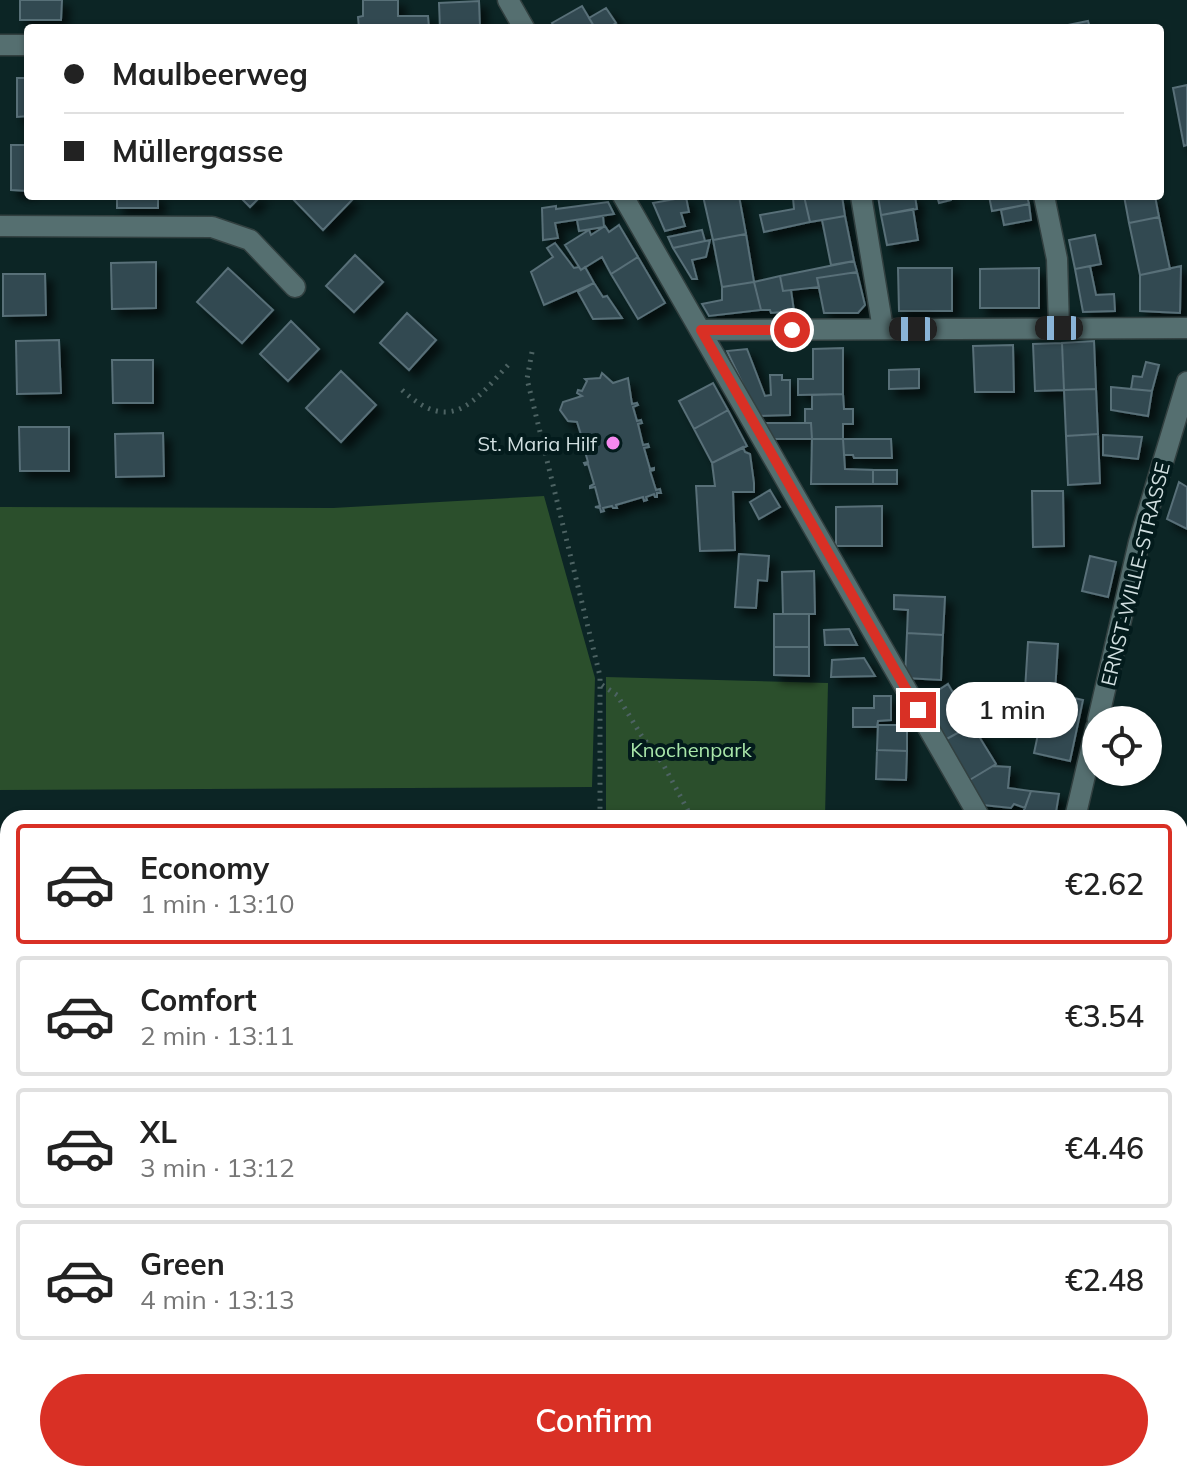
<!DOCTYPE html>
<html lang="en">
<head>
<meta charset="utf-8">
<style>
	:root { --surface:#fff; --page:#f6f6f6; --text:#222; --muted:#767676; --line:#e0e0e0; --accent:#d93025 }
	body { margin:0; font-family:Mulish,sans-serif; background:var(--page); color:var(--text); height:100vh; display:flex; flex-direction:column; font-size:30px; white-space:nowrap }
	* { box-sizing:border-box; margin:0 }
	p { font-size:26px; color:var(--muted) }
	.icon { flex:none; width:44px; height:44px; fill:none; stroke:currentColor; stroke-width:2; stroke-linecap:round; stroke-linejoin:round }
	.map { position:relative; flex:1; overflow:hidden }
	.sheet { position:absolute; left:0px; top:810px; width:1188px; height:672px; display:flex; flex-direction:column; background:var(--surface); border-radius:24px 24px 0 0; box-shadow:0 2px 6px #0004 }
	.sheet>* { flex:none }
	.top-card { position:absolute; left:24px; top:24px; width:1140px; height:176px; border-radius:8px; box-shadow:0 2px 6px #0004; display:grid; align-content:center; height:176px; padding:0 40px; background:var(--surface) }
	.buttons { position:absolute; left:1082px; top:706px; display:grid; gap:16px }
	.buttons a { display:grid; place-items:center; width:80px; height:80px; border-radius:50%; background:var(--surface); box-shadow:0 2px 6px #0004; font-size:40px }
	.end { position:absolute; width:36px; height:36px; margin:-18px; border:10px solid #d93025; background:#fff; box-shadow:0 0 0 4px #fff }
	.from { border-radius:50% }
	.bubble { position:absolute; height:56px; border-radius:28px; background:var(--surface); box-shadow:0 2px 6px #0004; font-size:26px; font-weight:600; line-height:56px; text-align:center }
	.car { position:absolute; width:24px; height:48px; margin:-24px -12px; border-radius:10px; box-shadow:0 0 6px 2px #0007; background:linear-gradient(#222 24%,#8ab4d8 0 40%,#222 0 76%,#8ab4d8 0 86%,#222 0) }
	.top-card b { display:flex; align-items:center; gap:28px; height:76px; font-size:30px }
	.top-card b+b { border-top:2px solid var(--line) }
	.top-card i { width:20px; height:20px; background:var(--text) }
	ul { padding:14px 0 0; list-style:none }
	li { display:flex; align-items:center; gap:24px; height:120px; margin:0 16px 12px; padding:0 24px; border:4px solid var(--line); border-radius:8px }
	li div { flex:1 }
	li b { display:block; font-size:30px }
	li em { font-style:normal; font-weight:600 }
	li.selected { border-color:var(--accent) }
	li>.icon { width:72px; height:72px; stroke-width:1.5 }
	.action { display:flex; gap:16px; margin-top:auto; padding:16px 40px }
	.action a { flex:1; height:92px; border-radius:48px; background:var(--accent); color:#fff; font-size:32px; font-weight:600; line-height:92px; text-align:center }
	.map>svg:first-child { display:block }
	.built { fill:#0b3031 }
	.green { fill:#2b4f2c }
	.building { fill:#334851; stroke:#586f78; stroke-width:2; filter:url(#shadow) }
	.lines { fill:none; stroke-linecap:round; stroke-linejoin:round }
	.minor-casing { stroke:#324040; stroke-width:23 }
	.path { stroke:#4d6363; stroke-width:5; stroke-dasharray:2 6; stroke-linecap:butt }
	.minor { stroke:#556f70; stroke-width:20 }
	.route { stroke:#d93025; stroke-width:10 }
	.poi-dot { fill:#f589ef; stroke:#031b1c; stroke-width:3 }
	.labels { text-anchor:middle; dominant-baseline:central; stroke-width:8; stroke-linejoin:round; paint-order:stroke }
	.poi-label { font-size:20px; fill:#d1dfe0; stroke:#031b1c; text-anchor:end }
	.street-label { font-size:20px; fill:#d1dfe0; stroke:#031b1c }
	.park-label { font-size:20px; fill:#a9e7aa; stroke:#031b1c }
</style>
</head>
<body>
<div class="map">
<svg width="1187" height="1482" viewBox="0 0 1187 1482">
	<defs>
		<filter id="shadow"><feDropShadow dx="7" dy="7" stdDeviation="4" flood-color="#0009"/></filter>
	</defs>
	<rect width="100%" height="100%" fill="#0c2525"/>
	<path class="built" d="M0,1182L8,1190V1289H0Z"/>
	<path class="green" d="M544,496L595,678L592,787L0,790V507L333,508Z
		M606,677L828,683L825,818H606Z
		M0,1288H8V1474H286L294,1482H0Z
		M609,1474H812V1482H609Z"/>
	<path class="building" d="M20,0H62L61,20H20Z
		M363,0H398V16H428L429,28H359L358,17L363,16Z
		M479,1L480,28H440L439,3Z
		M582,6L595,28H555L552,23Z
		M606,8L616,23L608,28H595L589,18Z
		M1088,21L1090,28H1069L1068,25Z
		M17,78H28V116L17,117Z
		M1187,85V145L1184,146L1173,88Z
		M11,145H28V191L11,190Z
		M117,196H158V208H117Z
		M239,196H261L250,207Z
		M290,196H348L352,200L323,230Z
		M703,196H739L746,234L713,240Z
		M804,196H842L845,216L810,222Z
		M804,196L810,222L764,232L760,215L794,209L793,198Z
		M878,196H915L917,209L881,215Z
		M937,196H951V200L939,203Z
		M989,196H1027L1029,204L992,211Z
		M1124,196H1155L1159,217L1129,223Z
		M686,197L689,212L681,213L685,226L665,231L653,203Z
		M608,202L614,214L555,223L558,238L543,240L542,208L556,206V209Z
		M1029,204L1031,220L1004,225L1001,210Z
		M913,209L918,240L887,245L881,215Z
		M603,216L604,227L579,231L577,220Z
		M845,216L854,261L831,265L822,220Z
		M1159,217L1170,269L1140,275L1129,223Z
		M619,225L638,257L611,274L602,257L581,270L565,245L589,230L591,235L605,226L609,232Z
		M702,230L705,241L673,248L668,237Z
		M746,234L754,282L722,287L713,240Z
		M1095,235L1101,264L1075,269L1069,240Z
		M710,240L706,257L692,260L697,279H692L673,248Z
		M555,243L574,268L579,267L581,270L585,267L594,283L544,305L531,272L553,257L547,248Z
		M355,255L383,282L354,312L326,286Z
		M638,257L665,303L638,319L611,274Z
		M854,261L857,272L817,278L819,287L783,291L780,276Z
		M156,262V308L112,309L111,263Z
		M1090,266L1096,295L1114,294L1115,311L1083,312L1075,269Z
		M1181,266L1180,313L1140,311V275Z
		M228,268L273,310L242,343L197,302Z
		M898,268H952V311H899Z
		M1039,268V308H980V269Z
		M857,272L865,305L858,313H824L817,278Z
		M3,274H45L46,315L3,316Z
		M780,276L783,291L791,290L794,311L771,313L770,310H761L754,282Z
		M754,282L761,310L709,316L702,304L722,300V287Z
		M594,283L603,297L607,296L622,318L593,319L578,292Z
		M407,313L436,340L409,370L380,343Z
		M291,321L319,349L288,381L260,354Z
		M59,340L61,393L17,394L16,341Z
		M1094,341L1096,389L1064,390L1062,343Z
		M1062,343L1064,390L1035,391L1033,344Z
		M1013,345L1014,392H975L973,346Z
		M843,348V394L798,395V379H813V349Z
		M747,349L765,396L771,395L770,375H782V380H790V415L758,416L727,351Z
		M112,360H153V403H113Z
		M1146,362L1159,365L1152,391L1131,389L1133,376L1142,377Z
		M919,369V388L889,389V370Z
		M341,371L376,405L341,442L306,408Z
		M602,373L613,383L628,378L632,404L637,403L638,405L633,407L637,421L641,420L642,423L638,424L643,445L648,444L649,447L644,448L650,469L654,468V470L650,471L656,490L660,489L661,493H657V497H655L654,494L646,497L647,500L644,501L643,497L616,505L617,508H613L612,506L603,508L604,511L601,512L600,508L595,507L600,506L595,487L590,488V486L594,484L588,464L585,465L584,463L588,462L582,441L578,442V439L582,438L577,422L568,421L560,410L563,402L582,396L577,393L578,390L582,391L587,381L585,379L600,378Z
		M713,383L728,410L694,429L679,401Z
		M1111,387L1152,391L1148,416L1111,410Z
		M1096,389L1098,434L1066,436L1064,390Z
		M843,394L844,409H853V424H843V439H812L811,423H805V409H812V395Z
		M728,410L747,446L712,463L694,429Z
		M761,423H811L812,439H769Z
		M19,427H69V471H20Z
		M163,433L164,476L116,477L115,434Z
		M1098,434L1100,483L1068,485L1066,436Z
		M1103,435L1142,437L1138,459L1103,455Z
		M812,439H843L845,469L873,470V484H811Z
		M843,439H891L892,458H854L853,455H844Z
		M743,447L745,452L750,454L754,483V492H733L735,550L700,551L696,486H715L712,463Z
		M873,470H897V484H873Z
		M1179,482L1187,487V529L1167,519Z
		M770,490L780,507L759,519L750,502Z
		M1032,491H1063L1064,546L1033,547Z
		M882,506V546H836V507Z
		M739,554L769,556L767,581L758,580L756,608L735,607Z
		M1090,556L1116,562L1108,597L1082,591Z
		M814,571L815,614H783L782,572Z
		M894,595L945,597L943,635L907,633L908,610L894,609Z
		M774,614H809V647H774Z
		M849,629L857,645H825L824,630Z
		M907,633L943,635L941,680L905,678Z
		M1028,642L1058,644L1055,692L1025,690Z
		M774,647H809V676L774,675Z
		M864,658L875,676L831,677L832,660Z
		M948,684L972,725L943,741L920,702Z
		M980,685L999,686L1004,714L972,725L964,711L984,704Z
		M999,686L1025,690L1024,726L1005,729Z
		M1047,692L1083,700L1070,761L1034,753Z
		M874,696H891V720L878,721L877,727H853V708H874Z
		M878,725H907V751L877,750Z
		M972,725L996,764L968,781L943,741Z
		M877,750L907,751L906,780L876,779Z
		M993,766L1010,767L1008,788L1031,791L1025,808L1014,804L1011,808L983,805L968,781Z
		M1031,791L1059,794L1055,818H1021Z
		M0,1201L8,1208V1258L0,1267Z
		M0,1302H8V1406H0Z
		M1187,1312V1374L1180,1371V1326Z
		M1180,1371L1187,1374V1393L1180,1406Z
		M444,1474H542L550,1482H451Z"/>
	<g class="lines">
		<g class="minor-casing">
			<path id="minor" d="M508,0L524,28
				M0,45H28
				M623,196L980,818
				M861,196L883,329
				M1044,196L1057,259L1059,328
				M0,226L212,227L250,240L295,287
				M701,330L1187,328
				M1098,720L1139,542L1187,382
				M1075,818L1096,728
				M0,1156L8,1164
				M1180,1446L1187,1450
				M321,1474L329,1482
				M1081,1474L1085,1482"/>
		</g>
		<path class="path" d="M532,352L527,379L600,676V818
			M402,390C451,435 473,403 509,364
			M602,685L617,695L641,735L663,764L692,818
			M0,1431H8
			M671,1474L672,1482
			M744,1474V1482
			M1051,1474L1054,1482
			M1125,1474L1123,1477L1127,1482
			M1133,1474L1146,1481
			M602,1475L625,1474"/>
		<use href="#minor" class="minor"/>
	</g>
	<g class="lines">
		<path class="route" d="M792,330H701L918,710"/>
	</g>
	<circle class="poi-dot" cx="613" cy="443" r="8"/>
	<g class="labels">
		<g class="poi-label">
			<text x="597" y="443">St. Maria Hilf</text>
		</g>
		<g class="street-label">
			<text transform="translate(1135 574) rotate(-76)">ERNST-WILLE-STRASSE</text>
		</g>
		<g class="park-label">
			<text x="691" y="749">Knochenpark</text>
		</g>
	</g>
</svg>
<div class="buttons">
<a><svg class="icon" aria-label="locate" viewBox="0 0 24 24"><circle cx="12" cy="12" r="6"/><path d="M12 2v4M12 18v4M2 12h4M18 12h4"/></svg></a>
</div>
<i class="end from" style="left:792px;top:330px"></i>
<i class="end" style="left:918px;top:710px"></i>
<div class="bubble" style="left:946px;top:682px;width:132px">1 min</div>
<i class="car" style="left:1059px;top:328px;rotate:270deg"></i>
<i class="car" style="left:913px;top:329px;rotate:270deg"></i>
<div class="top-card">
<b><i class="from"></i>Maulbeerweg</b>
<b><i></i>Müllergasse</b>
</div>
<section class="sheet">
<ul>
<li class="selected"><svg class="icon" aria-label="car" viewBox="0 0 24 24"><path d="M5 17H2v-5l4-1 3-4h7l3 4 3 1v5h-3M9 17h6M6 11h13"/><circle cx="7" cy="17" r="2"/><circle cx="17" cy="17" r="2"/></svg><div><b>Economy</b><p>1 min · 13:10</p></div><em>€2.62</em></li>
<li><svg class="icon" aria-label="car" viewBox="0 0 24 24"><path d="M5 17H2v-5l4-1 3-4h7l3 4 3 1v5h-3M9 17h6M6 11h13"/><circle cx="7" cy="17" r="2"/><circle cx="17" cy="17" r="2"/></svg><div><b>Comfort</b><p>2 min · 13:11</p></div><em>€3.54</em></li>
<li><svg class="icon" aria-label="car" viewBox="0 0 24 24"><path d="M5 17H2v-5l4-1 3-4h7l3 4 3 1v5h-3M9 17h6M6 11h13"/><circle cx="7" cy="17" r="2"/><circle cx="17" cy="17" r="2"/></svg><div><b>XL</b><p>3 min · 13:12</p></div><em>€4.46</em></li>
<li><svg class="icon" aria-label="car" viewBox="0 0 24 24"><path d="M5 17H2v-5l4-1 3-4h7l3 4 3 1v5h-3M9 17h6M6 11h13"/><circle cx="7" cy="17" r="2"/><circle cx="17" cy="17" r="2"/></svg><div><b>Green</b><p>4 min · 13:13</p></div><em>€2.48</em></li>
</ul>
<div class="action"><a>Confirm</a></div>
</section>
</div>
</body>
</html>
